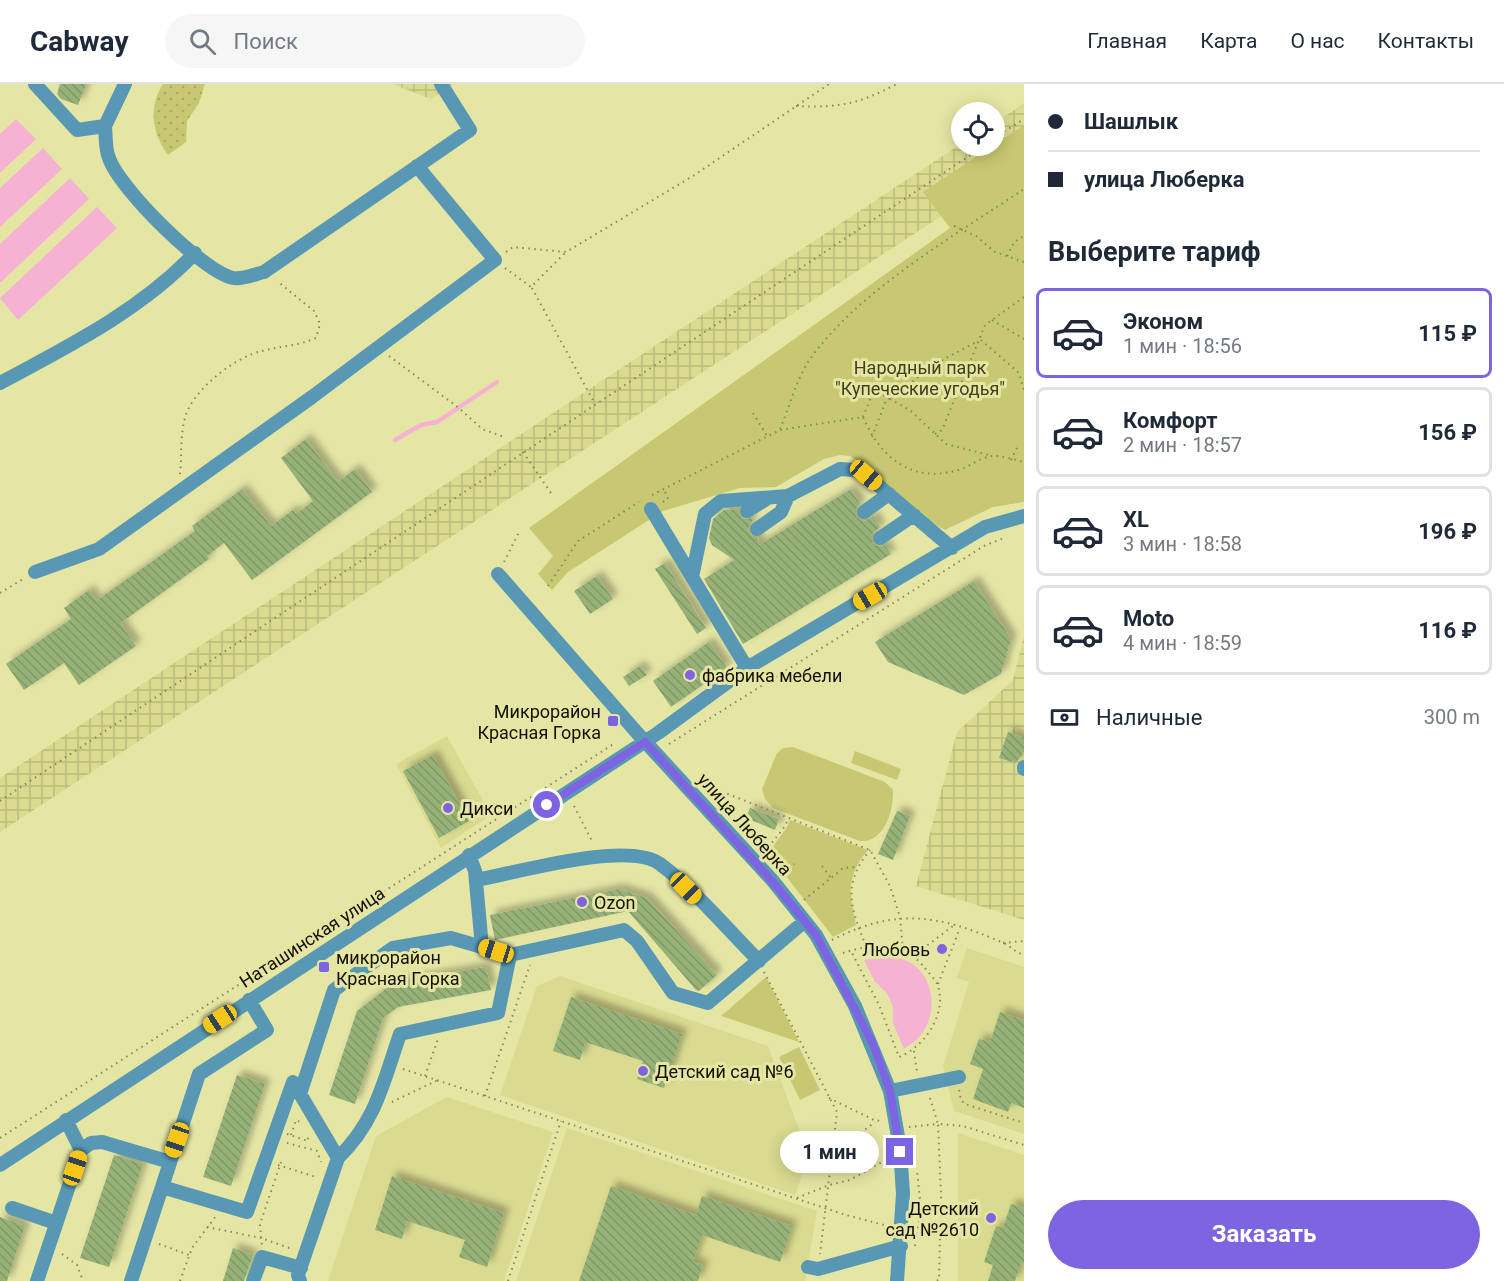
<!DOCTYPE html>
<html lang="ru">
<head>
<meta charset="utf-8">
<style>
	:root { --surface:#fff; --page:#f6f6f7; --text:#1f2937; --muted:#747a83; --line:#e0e1e3; --accent:#7d64e0 }
	body { margin:0; font-family:Roboto,sans-serif; background:var(--page); color:var(--text); height:100vh; display:flex; flex-direction:column; font-size:22px; white-space:nowrap }
	* { box-sizing:border-box; margin:0 }
	p { font-size:20px; color:var(--muted) }
	.icon { flex:none; width:33px; height:33px; fill:none; stroke:currentColor; stroke-width:2; stroke-linecap:round; stroke-linejoin:round }
	.map { position:relative; flex:1; overflow:hidden }
	.details { display:flex; flex-direction:column; background:var(--surface); width:480px }
	.details>* { flex:none }
	.hud { display:grid; align-content:center; height:132px; padding:0 24px; background:var(--surface) }
	.controls { position:absolute; left:951px; top:18px; display:grid; gap:12px }
	.controls a { display:grid; place-items:center; width:54px; height:54px; border-radius:50%; background:var(--surface); box-shadow:0 3px 15px #0003; font-size:30px }
	.end { position:absolute; width:27px; height:27px; margin:-14px; border:8px solid #7d64e0; background:#fff; box-shadow:0 0 0 3px #fff }
	.from { border-radius:50% }
	.bubble { position:absolute; height:42px; border-radius:21px; background:var(--surface); box-shadow:0 3px 15px #0003; font-size:20px; font-weight:700; line-height:42px; text-align:center }
	.car { position:absolute; width:18px; height:36px; margin:-18px -9px; border-radius:8px; box-shadow:0 0 4px 2px #0007; background:linear-gradient(#f5c518 24%,#345 0 40%,#f5c518 0 76%,#345 0 86%,#f5c518 0) }
	.hud b { display:flex; align-items:center; gap:21px; height:57px; font-size:22px }
	.hud b+b { border-top:2px solid var(--line) }
	.hud i { width:15px; height:15px; background:var(--text) }
	ul { padding:0; list-style:none }
	li { display:flex; align-items:center; gap:18px; height:90px; margin:0 12px 9px; padding:0 12px; border:3px solid var(--line); border-radius:9px }
	li div { flex:1 }
	li b { display:block; font-size:22px }
	li em { font-style:normal; font-weight:700 }
	li.on { border-color:var(--accent) }
	li>.icon { width:54px; height:54px; stroke-width:1.5 }
	h2 { padding:0 24px; font-size:27px; line-height:72px }
	.pay { display:flex; align-items:center; gap:15px; height:66px; padding:0 24px; font-size:22px }
	.pay p { margin-inline-start:auto }
	.cta { display:flex; gap:12px; margin-top:auto; padding:12px 24px }
	.cta a { flex:1; height:69px; border-radius:36px; background:var(--accent); color:#fff; font-size:24px; font-weight:700; line-height:69px; text-align:center }
	header { display:flex; align-items:center; gap:36px; box-sizing:border-box; height:84px; padding:0 30px; background:var(--surface); border-bottom:2px solid var(--line) }
	header strong { font-size:28px }
	nav { display:flex; gap:33px; margin-inline-start:auto; font-size:21px }
	.search { width:420px; height:54px; background:var(--page); display:flex; align-items:center; gap:15px; box-sizing:border-box; padding:0 21px; border-radius:33px; color:var(--muted); font-size:22px }
	main { display:flex; flex:1; min-height:0 }
	.map>svg:first-child { display:block }
	.built { fill:#dadb90 }
	.industrial { fill:url(#industrial-grid) }
	.grass { fill:url(#grass-dots) }
	.park { fill:#c8c872 }
	.water { fill:#f6b2d3 }
	.lines { fill:none; stroke-linecap:round; stroke-linejoin:round }
	.stream { stroke:#f6b2d3; stroke-width:4.5 }
	.building { fill:url(#building-back-hatch); filter:url(#shadow) }
	.path { stroke:#87875b; stroke-width:2; stroke-dasharray:1.5 4.5; stroke-linecap:butt }
	.minor { stroke:#5898b4; stroke-width:14 }
	.route { stroke:#7d64e0; stroke-width:8 }
	.poi-dot { fill:#7d64e0; stroke:#e5e6a4; stroke-width:2 }
	.labels { text-anchor:middle; dominant-baseline:central; stroke-width:6; stroke-linejoin:round; paint-order:stroke }
	.park-label { font-size:18px; fill:#40401a; stroke:#e5e6a4 }
	.poi-label { font-size:18px; fill:#121100; stroke:#e5e6a4; text-anchor:start }
	.street-label { font-size:18px; fill:#121100; stroke:#e5e6a4 }
</style>
</head>
<body>
<header>
<strong>Cabway</strong>
<div class="search"><svg class="icon" aria-label="search" viewBox="0 0 24 24"><circle cx="10" cy="10" r="6"/><path d="M15 15l6 6"/></svg>Поиск</div>
<nav><a>Главная</a><a>Карта</a><a>О нас</a><a>Контакты</a></nav>
</header>
<main>
<div class="map">
<svg width="1024" height="1197" viewBox="0 0 1024 1197">
	<defs>
		<pattern id="industrial-grid" width="8" height="8" patternUnits="userSpaceOnUse" patternTransform="scale(1.5)"><rect width="8" height="8" fill="#dadb90"/><path d="M0 4h8M4 0v8" fill="none" stroke="#babb7a"/></pattern>
		<pattern id="grass-dots" width="8" height="8" patternUnits="userSpaceOnUse" patternTransform="scale(1.5)"><rect width="8" height="8" fill="#c8c872"/><path d="M2 2h.1M6 6h.1" fill="none" stroke="#abab61" stroke-width="1.8" stroke-linecap="round"/></pattern>
		<pattern id="building-back-hatch" width="6" height="6" patternUnits="userSpaceOnUse" patternTransform="scale(1.5)"><rect width="6" height="6" fill="#97b278"/><path d="M-1 5l2 2M0 0l6 6M5-1l2 2" fill="none" stroke="#819866"/></pattern>
		<filter id="shadow"><feDropShadow dx="5.5" dy="-5.5" stdDeviation="3" flood-color="#0004"/></filter>
	</defs>
	<rect width="100%" height="100%" fill="#e5e6a4"/>
	<path class="built" d="M447,652L491,731L441,764L396,680Z
		M967,864L1024,883V1050L954,1027L943,982L969,898L957,894Z
		M560,892L768,962L809,1072L795,1111L500,1011L537,902Z
		M447,1013L553,1048L504,1197H328L376,1052Z
		M567,1044L817,1127L805,1197H516Z
		M958,1049L1024,1071V1197H958Z"/>
	<path class="industrial" d="M392,0H454L431,15Z
		M1024,19V78L0,748V694L961,60L994,62L995,39Z
		M1024,551V836L916,802L957,648L1013,596Z"/>
	<path class="grass" d="M163,0H205L199,19L187,37L186,58L168,71C152,49 148,24 163,0Z"/>
	<path class="park" d="M1024,41V418L993,423L945,446L934,440L861,379L850,372L840,371L824,375L776,403L740,404L663,427L568,488L552,506L538,490L553,472L529,444L950,144L923,108Z
		M793,663L885,698L893,706C894,727 884,759 860,757L773,724L765,715L762,705L777,669L783,664Z
		M855,667L901,685L897,696L851,679Z
		M790,736L868,766C846,792 849,809 856,841L833,853L769,770C775,756 785,750 790,736Z
		M766,893L799,958L721,932Z
		M799,963L820,1006L800,1016L779,973Z"/>
	<path class="water" d="M16,35L36,55L0,89V50Z
		M43,64L62,85L0,143V104Z
		M70,94L89,115L0,199V160Z
		M97,123L117,144L18,236L0,214Z
		M882,872C893,873 905,874 914,881C936,897 937,934 919,953C915,958 909,961 904,965L893,939V923L887,909L875,898L864,876Z"/>
	<g class="lines">
		<path class="stream" d="M395,356L421,341L437,338L497,298"/>
	</g>
	<path class="building" d="M60,0H86L78,21L61,15L57,10Z
		M306,355L338,398L355,385L372,408L252,496L224,459L207,472L209,475L122,538L121,540L136,562L79,601L64,579L24,606L6,580L71,535L64,524L89,506L96,517L195,447L192,442L242,405L271,442L293,426L296,430L313,417L281,374Z
		M851,405L860,420L856,425V433L864,437L873,432L880,443L872,450V459L877,462L885,461L891,470L743,560L704,495L734,476L712,461L709,454L713,435L724,426L739,425L742,435L753,434L748,446L753,453L758,454L759,461Z
		M665,479L706,544L697,550L655,485Z
		M597,492L613,515L590,530L574,507Z
		M974,497L1011,555L1001,590L964,611L888,578L875,558Z
		M709,558L727,584L671,623L653,597Z
		M640,582L647,591L629,602L623,593Z
		M1008,648L1024,654V668L1016,679L999,674Z
		M433,671L469,737L439,754L403,687Z
		M750,724L779,735L775,746L746,734Z
		M897,727L910,732L893,776L878,770Z
		M619,805L647,814L717,891L699,907L696,906L628,827L495,856L490,831Z
		M486,883L491,906L398,923L383,934L355,1020L329,1011L357,927L395,898Z
		M571,913L682,950L664,1004L637,995L643,977L585,958L580,976L553,967Z
		M1000,928L1024,936V1024L1011,1019L1008,1028L973,1015L983,985L970,980L979,955L990,958Z
		M237,991L265,1000L231,1102L203,1093Z
		M114,1071L143,1080L109,1183L80,1174Z
		M392,1092L504,1129L487,1183L459,1173L465,1156L407,1137L402,1155L375,1146Z
		M611,1102L696,1131L702,1112L792,1142L780,1178L702,1151L693,1178L703,1181L698,1197H579Z
		M1011,1120L1024,1124V1180L1021,1179L1015,1197H988L993,1181L984,1178L996,1142L1003,1144Z
		M0,1133L25,1142L7,1197H0Z
		M233,1164L253,1171L244,1197H223Z"/>
	<g class="lines">
		<path class="path" d="M796,22C840,24 858,20 897,0
			M994,54L1024,35
			M954,142L976,152L995,168L1024,178
			M506,168L513,163L566,168L693,92L829,0
			M1007,172L1014,158L1024,152
			M505,184L531,203L566,168
			M532,204L595,320
			M992,236L1024,255
			M981,256L1019,289L1024,306
			M389,272L459,324L482,345L504,353
			M890,315L911,327L946,360L992,372
			M753,329L767,352
			M863,333L872,311L879,309L890,315L935,280L978,257
			M780,345C789,324 796,297 808,278C856,208 954,152 1024,105
			M935,350L942,346L985,241L1024,213
			M872,353L887,314
			M523,368L551,409
			M1011,376L1019,360
			M180,390C182,372 180,351 185,334C192,306 235,273 262,267C281,262 298,262 316,254L320,240L314,227L277,197
			M652,411L780,346L863,333C880,373 912,400 958,386C969,383 981,373 992,372C1001,371 1015,376 1024,378
			M663,418L668,415L664,405
			M504,478L519,448
			M548,502L578,457L639,418
			M0,509L23,495
			M669,660L984,462L1006,453
			M705,701L870,766L890,802L900,833L903,866
			M0,717L984,62
			M574,722L593,759
			M766,769C772,755 783,749 788,735
			M822,782L831,794
			M785,789L794,780
			M804,816L843,784L855,783
			M832,856C895,824 937,830 1001,858C1010,861 1014,868 1024,871
			M1003,859L1024,857
			M866,862C850,823 842,800 870,766
			M843,869C861,863 882,859 902,866C910,868 919,877 924,883C928,888 936,896 938,902C947,931 924,963 899,973L879,921L851,867
			M913,872L953,842
			M764,888L837,1028L820,1170
			M938,900L960,844
			M914,967L917,988
			M403,985L846,1131L888,1142
			M425,992L438,955
			M959,1006L961,1016L965,1020L1024,1039
			M485,1012L530,881
			M829,1014L876,1037L881,1036
			M930,1014L938,1040L963,1042L1024,1061
			M392,1018L438,996
			M909,1043L938,1040L941,1110L939,1196L936,1197
			M287,1050L308,1057V1051
			M291,1051L296,1036L300,1038
			M0,1054L615,659
			M287,1059L317,1067L321,1078
			M832,1071L875,1038
			M281,1078L260,1140L261,1154L292,1165
			M278,1081L316,1093
			M797,1114L829,1101L850,1096L887,1075
			M207,1143L261,1154L262,1161
			M159,1160L189,1171
			M915,1162L921,1125L917,1087
			M62,1170L77,1181L83,1197
			M180,1197L192,1164L216,1132
			M508,1197L561,1037"/>
		<path class="minor" d="M35,0L77,46L105,42L125,0
			M105,42C106,52 105,65 109,74C119,104 203,188 233,194C242,196 255,190 264,188L470,46L441,0
			M0,299C69,262 141,226 195,169
			M651,425L692,493
			M747,427L768,414
			M864,428L889,410
			M757,445L781,428L788,412
			M880,454L914,431
			M35,488L99,465L312,313L495,176L417,82
			M498,490L639,651L773,797L816,851L855,922L890,1007L900,1064L903,1110L897,1197
			M747,584L692,493L705,430L721,417L788,412L840,385L854,386L866,391L952,464
			M1024,685V683
			M476,796C517,789 627,756 660,780C694,805 729,847 759,877
			M510,871L624,846L637,857L673,909L708,919L805,837
			M890,1007L959,993
			M300,1010L334,906L393,864L451,854L482,863
			M81,1066L91,1059L102,1058L170,1078
			M0,1081L658,649L747,584L985,443L1024,432
			M162,1103L199,990L267,946L249,916
			M12,1124L56,1139
			M808,1183L818,1185L901,1162
			M37,1197L81,1066L66,1036
			M131,1197L162,1103L247,1128L293,998L338,1074C376,1037 383,999 400,950L498,929L510,871L482,863L475,787L469,771
			M253,1197L262,1173L301,1184
			M300,1197L298,1191L338,1074"/>
	</g>
	<g class="lines">
		<path class="route" d="M547,721L645,658L772,797L816,851L873,960L890,1007L900,1068"/>
	</g>
	<g class="poi-dot">
		<circle cx="690" cy="591" r="6"/>
		<rect x="607" y="631" width="12" height="12" rx="3"/>
		<circle cx="448" cy="724" r="6"/>
		<circle cx="582" cy="818" r="6"/>
		<circle cx="942" cy="865" r="6"/>
		<rect x="318" y="877" width="12" height="12" rx="3"/>
		<circle cx="643" cy="987" r="6"/>
		<circle cx="991" cy="1134" r="6"/>
	</g>
	<g class="labels">
		<g class="park-label">
			<text x="920" y="283">Народный парк<tspan x="920" dy="21">"Купеческие угодья"</tspan></text>
		</g>
		<g class="poi-label">
			<text x="702" y="591">фабрика мебели</text>
			<text x="601" y="627" text-anchor="end">Микрорайон<tspan x="601" dy="21">Красная Горка</tspan></text>
			<text x="460" y="724">Дикси</text>
			<text x="594" y="818">Ozon</text>
			<text x="930" y="865" text-anchor="end">Любовь</text>
			<text x="336" y="873">микрорайон<tspan x="336" dy="21">Красная Горка</tspan></text>
			<text x="655" y="987">Детский сад №6</text>
			<text x="979" y="1124" text-anchor="end">Детский<tspan x="979" dy="21">сад №2610</tspan></text>
		</g>
		<g class="street-label">
			<text transform="translate(745 740) rotate(48)">улица Люберка</text>
			<text transform="translate(312 853) rotate(-33)">Наташинская улица</text>
		</g>
	</g>
</svg>
<div class="controls">
<a><svg class="icon" aria-label="locate" viewBox="0 0 24 24"><circle cx="12" cy="12" r="6"/><path d="M12 2v4M12 18v4M2 12h4M18 12h4"/></svg></a>
</div>
<i class="end from" style="left:547px;top:721px"></i>
<i class="end" style="left:900px;top:1068px"></i>
<div class="bubble" style="left:780px;top:1047px;width:99px">1 мин</div>
<i class="car" style="left:866px;top:391px;rotate:130deg"></i>
<i class="car" style="left:870px;top:512px;rotate:240deg"></i>
<i class="car" style="left:686px;top:804px;rotate:135deg"></i>
<i class="car" style="left:496px;top:867px;rotate:287deg"></i>
<i class="car" style="left:220px;top:935px;rotate:237deg"></i>
<i class="car" style="left:177px;top:1056px;rotate:199deg"></i>
<i class="car" style="left:75px;top:1084px;rotate:19deg"></i>
</div>
<section class="details">
<div class="hud">
<b><i class="from"></i>Шашлык</b>
<b><i></i>улица Люберка</b>
</div>
<h2>Выберите тариф</h2>
<ul>
<li class="on"><svg class="icon" aria-label="car" viewBox="0 0 24 24"><path d="M5 17H2v-5l4-1 3-4h7l3 4 3 1v5h-3M9 17h6M6 11h13"/><circle cx="7" cy="17" r="2"/><circle cx="17" cy="17" r="2"/></svg><div><b>Эконом</b><p>1 мин · 18:56</p></div><em>115 ₽</em></li>
<li><svg class="icon" aria-label="car" viewBox="0 0 24 24"><path d="M5 17H2v-5l4-1 3-4h7l3 4 3 1v5h-3M9 17h6M6 11h13"/><circle cx="7" cy="17" r="2"/><circle cx="17" cy="17" r="2"/></svg><div><b>Комфорт</b><p>2 мин · 18:57</p></div><em>156 ₽</em></li>
<li><svg class="icon" aria-label="car" viewBox="0 0 24 24"><path d="M5 17H2v-5l4-1 3-4h7l3 4 3 1v5h-3M9 17h6M6 11h13"/><circle cx="7" cy="17" r="2"/><circle cx="17" cy="17" r="2"/></svg><div><b>XL</b><p>3 мин · 18:58</p></div><em>196 ₽</em></li>
<li><svg class="icon" aria-label="car" viewBox="0 0 24 24"><path d="M5 17H2v-5l4-1 3-4h7l3 4 3 1v5h-3M9 17h6M6 11h13"/><circle cx="7" cy="17" r="2"/><circle cx="17" cy="17" r="2"/></svg><div><b>Moto</b><p>4 мин · 18:59</p></div><em>116 ₽</em></li>
</ul>
<div class="pay"><svg class="icon" aria-label="cash" viewBox="0 0 24 24"><path d="M3 7h18v10H3z"/><circle cx="12" cy="12" r="2"/></svg>Наличные<p>300 m</p></div>
<div class="cta"><a>Заказать</a></div>
</section>
</main>
</body>
</html>
